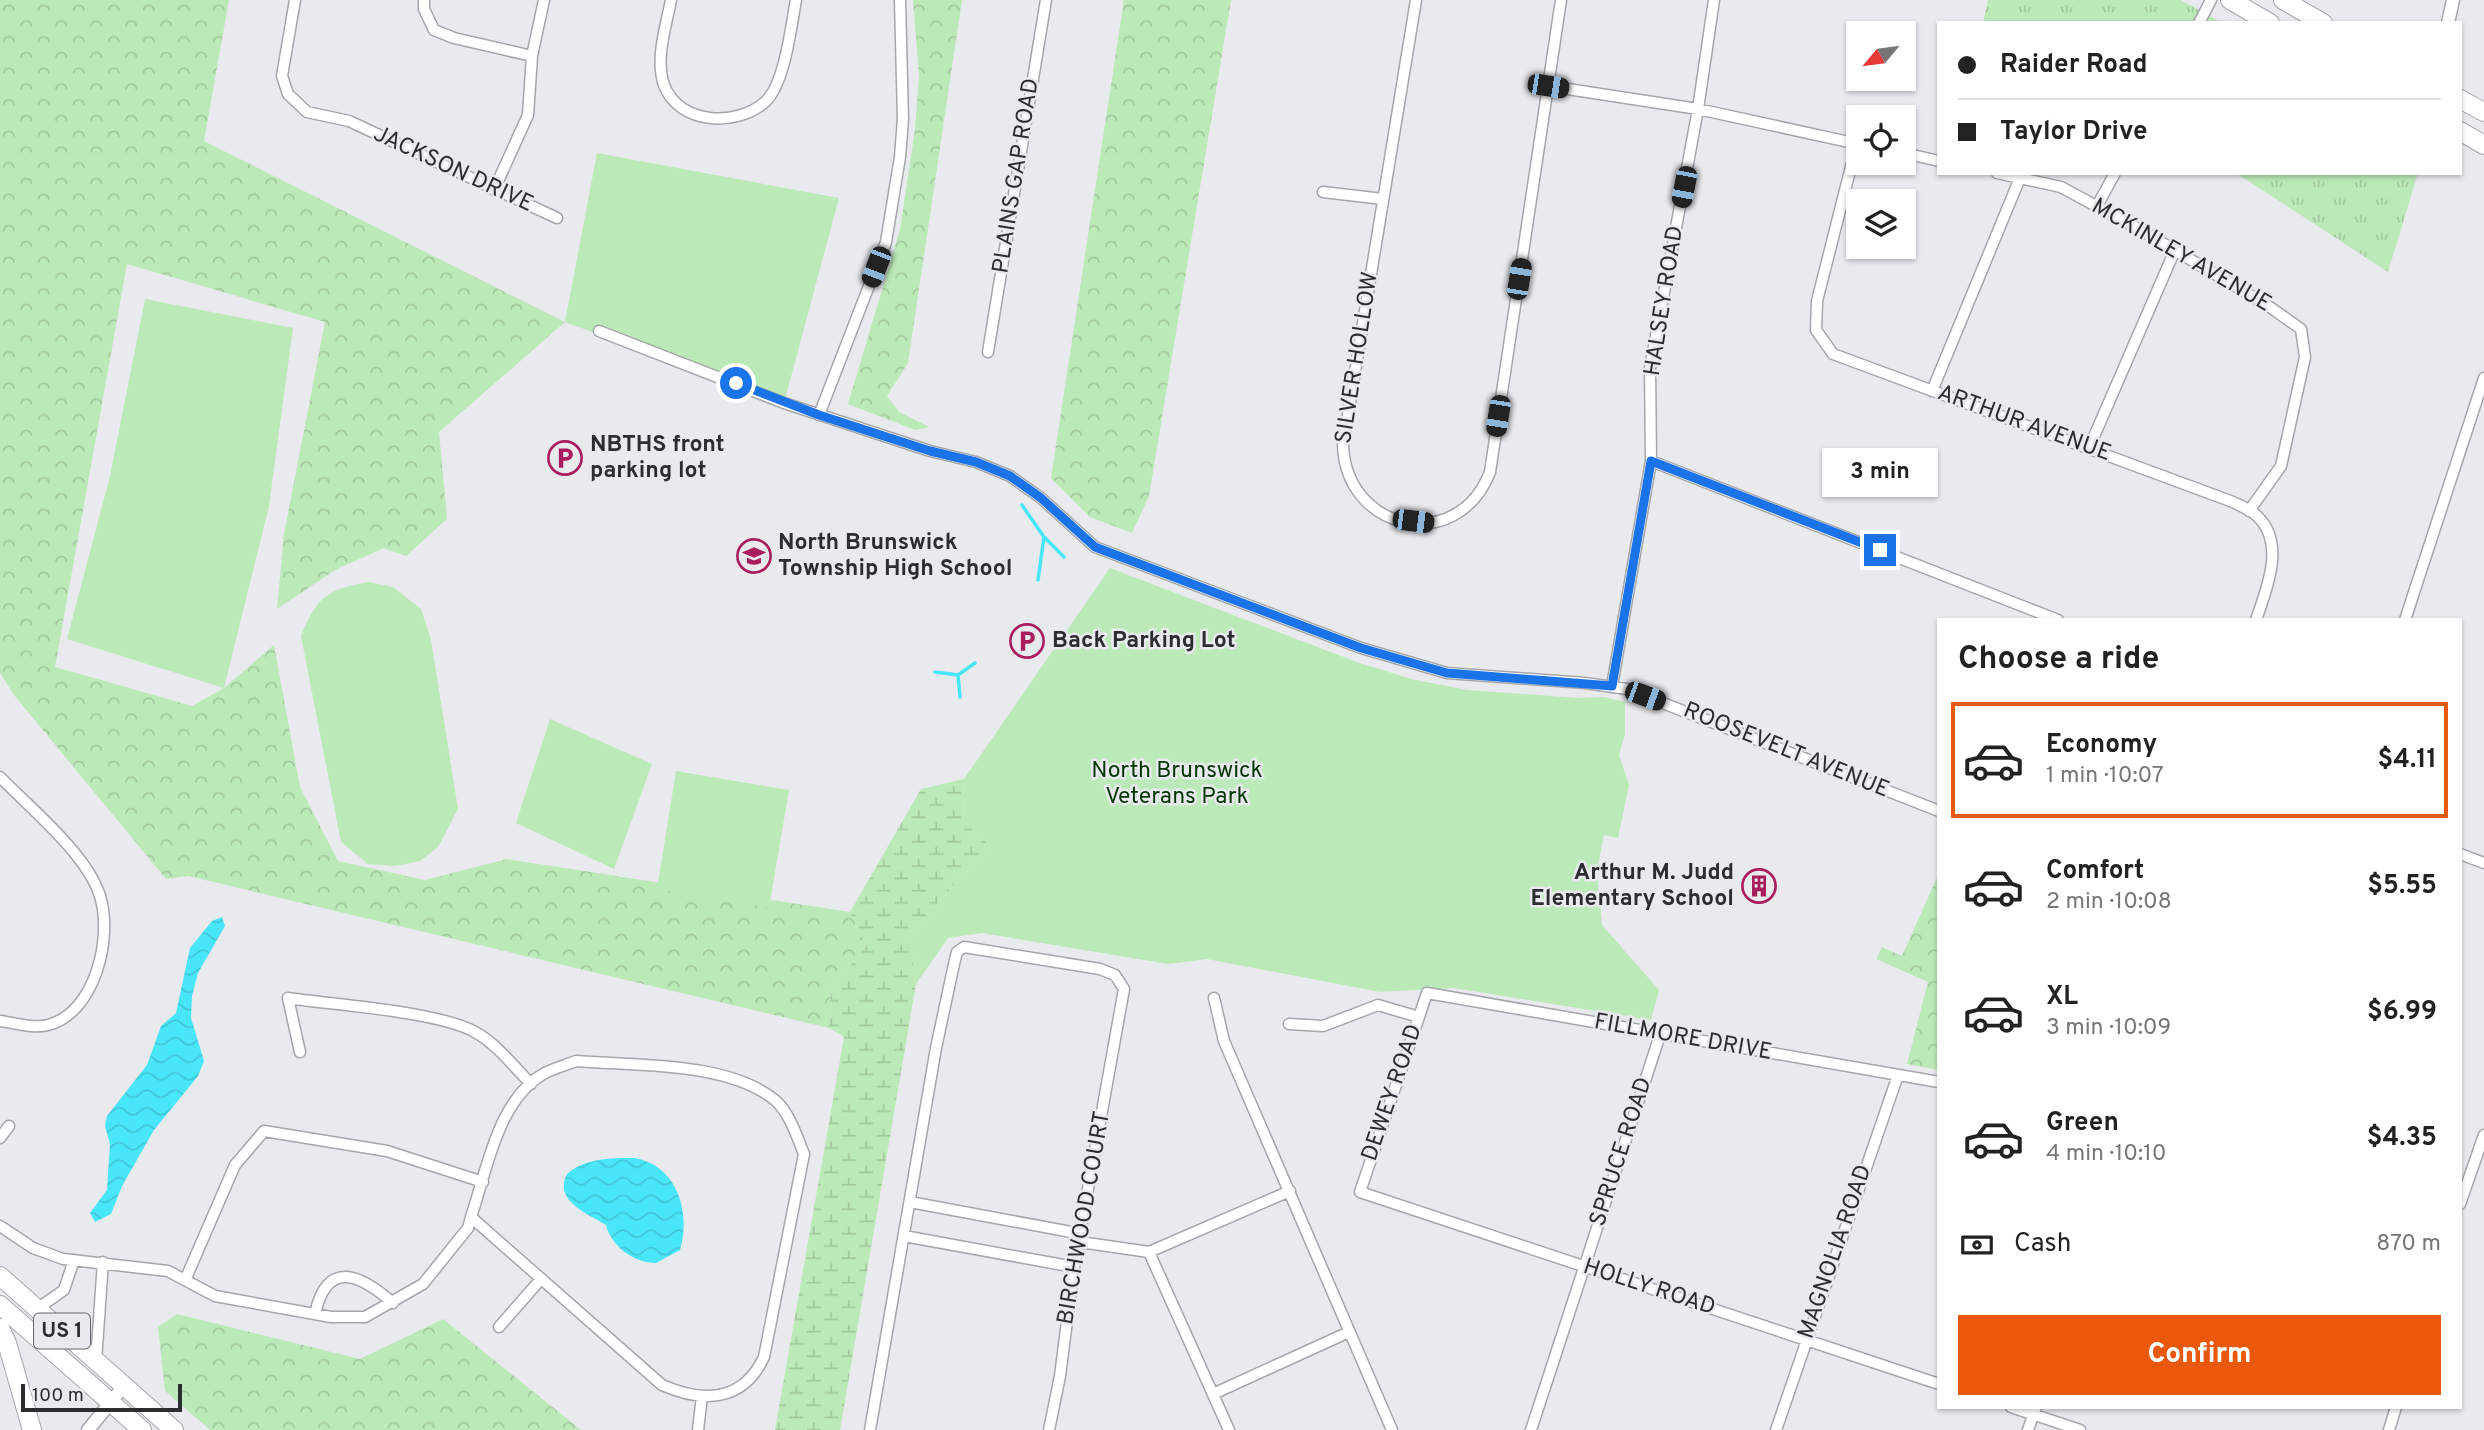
<!DOCTYPE html>
<html lang="en">
<head>
<meta charset="utf-8">
<style>
	:root { --surface:#fff; --page:#f2f2f2; --text:#222; --muted:#767676; --line:#e0e0e0; --accent:#ea580c }
	body { margin:0; font-family:Overpass,sans-serif; background:var(--page); color:var(--text); height:100vh; display:flex; flex-direction:column; font-size:26px; white-space:nowrap }
	* { box-sizing:border-box; margin:0 }
	p { font-size:23px; color:var(--muted) }
	.icon { flex:none; width:38px; height:38px; fill:none; stroke:currentColor; stroke-width:2; stroke-linecap:round; stroke-linejoin:round }
	.map { position:relative; flex:1; overflow:hidden }
	.panel { position:absolute; left:1937px; top:618px; width:525px; height:791px; display:flex; flex-direction:column; background:var(--surface); border-radius:0px; box-shadow:0 2px 5px #0004 }
	.panel>* { flex:none }
	.top-card { position:absolute; left:1937px; top:21px; width:525px; height:154px; border-radius:0px; box-shadow:0 2px 5px #0004; display:grid; align-content:center; height:154px; padding:0 21px; background:var(--surface) }
	.needle { width:46px; rotate:241deg }
	.fabs { position:absolute; left:1846px; top:21px; display:grid; gap:14px }
	.fabs a { display:grid; place-items:center; width:70px; height:70px; border-radius:0px; background:var(--surface); box-shadow:0 2px 5px #0004; font-size:35px }
	.scale { position:absolute; left:21px; bottom:18px; width:161px; box-sizing:border-box; padding-left:7px; border:4px solid #2c2d2f; border-top:0; font-size:19px; line-height:24px; white-space:nowrap; color:#2c2d2f; -webkit-text-stroke:5px #e8eaee; paint-order:stroke }
	.end { position:absolute; width:32px; height:32px; margin:-16px; border:9px solid #1a73e8; background:#fff; box-shadow:0 0 0 4px #fff }
	.from { border-radius:50% }
	.bubble { position:absolute; height:49px; border-radius:0px; background:var(--surface); box-shadow:0 2px 5px #0004; font-size:23px; font-weight:700; line-height:49px; text-align:center }
	.car { position:absolute; width:21px; height:42px; margin:-21px -10px; border-radius:9px; box-shadow:0 0 5px 2px #0007; background:linear-gradient(#222 24%,#8ab4d8 0 40%,#222 0 76%,#8ab4d8 0 86%,#222 0) }
	.top-card b { display:flex; align-items:center; gap:24px; height:66px; font-size:26px }
	.top-card b+b { border-top:2px solid var(--line) }
	.top-card i { width:18px; height:18px; background:var(--text) }
	ul { padding:0; list-style:none }
	li { display:flex; align-items:center; gap:21px; height:116px; margin:0 14px 10px; padding:0 7px; border:4px solid transparent; border-radius:0px }
	li div { flex:1 }
	li b { display:block; font-size:26px }
	li em { font-style:normal; font-weight:700 }
	li.selected { border-color:var(--accent) }
	li>.icon { width:63px; height:63px; stroke-width:1.5 }
	h2 { padding:0 21px; font-size:32px; line-height:84px }
	.pay { display:flex; align-items:center; gap:18px; height:77px; padding:0 21px; font-size:26px }
	.pay p { margin-inline-start:auto }
	.primary-button { display:flex; gap:14px; margin-top:auto; padding:14px 21px }
	.primary-button a { flex:1; height:80px; border-radius:0px; background:var(--accent); color:#fff; font-size:28px; font-weight:700; line-height:80px; text-align:center }
	.map>svg:first-child { display:block }
	.grass { fill:url(#grass-tufts) }
	.forest { fill:url(#forest-crowns) }
	.wetland { fill:url(#wetland-marsh) }
	.green { fill:#bce9b8 }
	.water { fill:url(#water-waves) }
	.lines { fill:none; stroke-linecap:round; stroke-linejoin:round }
	.stream { stroke:#49e6fa; stroke-width:3.5 }
	.minor-casing { stroke:#a5a6aa; stroke-width:13 }
	.tertiary-casing { stroke:#a5a6aa; stroke-width:15 }
	.trunk-casing { stroke:#a5a6aa; stroke-width:20 }
	.minor { stroke:#fff; stroke-width:10 }
	.tertiary { stroke:#fff; stroke-width:12 }
	.trunk { stroke:#fff; stroke-width:18 }
	.route { stroke:#1a73e8; stroke-width:9 }
	.labels { text-anchor:middle; dominant-baseline:central; stroke-width:5; stroke-linejoin:round; paint-order:stroke }
	.shield { fill:#e8eaee; stroke:#646668; stroke-width:2 }
	.shield-label { font-size:21px; font-weight:bold; fill:#2c2d2f }
	.street-label { font-size:23px; fill:#2c2d2f; stroke:#e8eaee }
	.poi-label { font-size:23px; font-weight:bold; fill:#2c2d2f; stroke:#e8eaee; text-anchor:start }
	.park-label { font-size:23px; fill:#013502; stroke:#e8eaee }
</style>
</head>
<body>
<div class="map">
<svg width="2484" height="1430" viewBox="0 0 2484 1430">
	<defs>
		<pattern id="grass-tufts" width="24" height="20" patternUnits="userSpaceOnUse" patternTransform="scale(1.75)"><rect width="24" height="20" fill="#bce9b8"/><path d="M3 7l-1-3M5 7V3M7 7l1-3M15 17l-1-3M17 17v-4M19 17l1-3" fill="none" stroke="#a2c89e"/></pattern>
		<pattern id="forest-crowns" width="20" height="18" patternUnits="userSpaceOnUse" patternTransform="scale(1.75)"><rect width="20" height="18" fill="#bce9b8"/><path d="M2 6a3 3 0 1 1 6 0M12 15a3 3 0 1 1 6 0" fill="none" stroke="#a2c89e"/></pattern>
		<pattern id="wetland-marsh" width="20" height="14" patternUnits="userSpaceOnUse" patternTransform="scale(1.75)"><rect width="20" height="14" fill="#bce9b8"/><path d="M1 5h8M5 5V1M11 12h8M15 12V8" fill="none" stroke="#a2c89e"/></pattern>
		<pattern id="water-waves" width="16" height="10" patternUnits="userSpaceOnUse" patternTransform="scale(1.75)"><rect width="16" height="10" fill="#49e6fa"/><path d="M0 5q4-4 8 0t8 0" fill="none" stroke="#40c6d7"/></pattern>
	</defs>
	<rect width="100%" height="100%" fill="#e8eaee"/>
	<path class="grass" d="M1988,0H2181L2222,23H1983Z
		M2236,173H2418L2388,272Z"/>
	<path class="forest" d="M0,0H229L204,141L565,322L439,432L447,519L406,556L384,548L335,570L277,609L284,534L325,322L127,264L55,667L192,706L224,688L274,645L300,787L338,861L425,880L507,859L850,912L866,947L831,988L829,1028L188,876L166,879L14,695L0,673Z
		M913,0H962L908,363L887,396L899,412L929,427L915,430L848,404L900,230L915,129L919,76Z
		M1124,0H1231L1149,496L1132,533L1090,517L1051,478Z
		M1939,873V1070L1907,1064L1928,982L1876,959L1882,947L1902,956Z
		M177,1314L360,1359L443,1319L581,1430H210L165,1391L158,1327Z"/>
	<path class="wetland" d="M964,779L963,821L990,846L909,934L916,984L840,1430H775L844,1037L829,1028L831,988L866,947L850,912L921,789Z"/>
	<path class="green" d="M597,153L839,198L784,403L565,322Z
		M145,299L293,328L269,506L224,688L67,639L110,476Z
		M1110,568L1357,662L1411,679L1467,690L1579,698L1604,697L1625,702V734L1619,755L1629,785L1618,838L1604,835L1597,871L1602,925L1659,990L1651,1020L1454,988L1380,992L1207,959L1168,964L982,933L948,938L916,984L909,934L990,846L963,821L964,779Z
		M369,582L393,587L421,609L431,640L458,809L438,847L420,861L395,866L368,864L341,842L301,636C317,597 327,589 369,582Z
		M550,719L652,764L614,869L516,823Z
		M676,771L789,790L769,908L657,889Z"/>
	<path class="water" d="M222,917L225,926L198,973L192,996L191,1018L204,1061L198,1076L154,1130L122,1186L111,1214L95,1222L90,1213L107,1190L110,1144L105,1126L107,1116L147,1065L161,1026L176,1013L190,948L212,921Z
		M635,1158C678,1166 691,1213 680,1250L656,1263C634,1263 611,1246 606,1225C589,1214 553,1202 567,1174C585,1158 612,1158 635,1158Z"/>
	<g class="lines">
		<path class="stream" d="M1022,505L1044,537L1038,580
			M1044,537L1064,557
			M935,672L958,675L975,663
			M958,675L960,697"/>
		<g class="minor-casing">
			<path id="minor" d="M295,0L282,76L288,94L307,112L349,121L557,218
				M424,0V9L434,30L454,38L532,56
				M671,0C666,26 655,59 664,85C679,125 737,127 765,102C785,84 791,26 796,0
				M1416,0L1343,445C1346,532 1458,555 1490,472L1561,0
				M2199,23L2211,0
				M1548,86L1698,109L1858,144
				M1857,143L1817,301L1816,330L1833,354L2233,502C2241,506 2251,510 2257,516C2286,543 2267,588 2256,620
				M1904,153L1939,161
				M1997,173L2061,187L2144,232L2267,305L2301,329L2305,357L2281,466L2249,511
				M494,190L528,115L532,56L544,0
				M1323,192L1383,199
				M2097,206L2115,173
				M599,331L784,403L930,451L976,462L1010,476L1041,498L1095,547L1361,648L1447,673L1585,683L1627,689L1939,811
				M988,352L1046,0
				M1932,391L2020,178
				M819,415L886,242L900,157L903,119L900,0
				M2089,448L2175,250
				M1651,461L2058,620
				M2405,620L2484,378
				M1612,686L1651,461L1650,368L1698,109L1714,0
				M0,777C30,808 87,854 100,896C113,938 95,1013 48,1025C33,1029 15,1023 0,1021
				M2460,854L2484,863
				M1214,998L1224,1041L1392,1430
				M1289,1024L1323,1026L1378,1005L1419,1017
				M300,1052L288,998C334,1005 437,1011 475,1032C497,1044 514,1067 531,1084
				M576,1061C635,1066 729,1061 776,1101C790,1114 797,1137 804,1154L764,1357C743,1402 703,1403 662,1385L471,1217C487,1170 498,1098 545,1073C555,1068 566,1065 576,1061Z
				M1939,1082L1427,993L1360,1192L1939,1384
				M0,1138L9,1126
				M910,1202L1082,1234
				M2460,1204L2484,1135
				M0,1226L33,1248L63,1259L168,1271L215,1296L331,1317H365L423,1284L468,1228L471,1217
				M904,1236L1074,1267
				M1080,1242L1149,1252L1229,1430
				M1149,1252L1290,1191
				M186,1278L235,1165L264,1131L387,1151L483,1182
				M37,1309L64,1290L74,1260
				M315,1314C327,1258 361,1275 393,1303
				M499,1327L541,1279
				M96,1361L103,1262
				M1213,1394L1349,1332
				M2011,1407L2080,1430
				M698,1430L702,1396
				M870,1430L936,1048L954,964L957,952L964,947L1100,969L1115,975L1124,989L1074,1267L1060,1376L1049,1430
				M1531,1430L1660,1035
				M1776,1430L1898,1075
				M2028,1430L2036,1407
				M2389,1430L2396,1407"/>
		</g>
		<g class="tertiary-casing">
			<path id="tertiary" d="M2448,23L2453,0
				M88,1430L124,1386"/>
		</g>
		<g class="trunk-casing">
			<path id="trunk" d="M2230,0L2270,23
				M2283,0L2323,23
				M2460,99L2484,112
				M2460,131L2484,145
				M0,1276L174,1430
				M0,1305L142,1430
				M0,1328L7,1343L32,1430"/>
		</g>
		<use href="#minor" class="minor"/>
		<use href="#tertiary" class="tertiary"/>
		<use href="#trunk" class="trunk"/>
	</g>
	<g class="lines">
		<path class="route" d="M736,383L819,415L930,451L976,462L1010,476L1041,498L1095,547L1361,648L1447,673L1612,686L1651,461L1880,550"/>
	</g>
	<defs>
		<g id="parking-ring" transform="scale(1.75)"><circle r="9.5" fill="#e8eaee" stroke="#aa1d5c" stroke-width="1.5"/><path d="M-3.5-5.5H1a3.5 3.5 0 0 1 0 7H-1V5.5H-3.5ZM-1-3.4V-.6H.8a1.4 1.4 0 0 0 0-2.8Z" fill="#aa1d5c"/></g>
		<g id="school-ring" transform="scale(1.75)"><circle r="9.5" fill="#e8eaee" stroke="#aa1d5c" stroke-width="1.5"/><path d="M0-5L7-2L0 1L-7-2ZM-4 1L0 2.5L4 1V4Q0 6-4 4Z" fill="#aa1d5c"/></g>
		<g id="building-ring" transform="scale(1.75)"><circle r="9.5" fill="#e8eaee" stroke="#aa1d5c" stroke-width="1.5"/><path d="M-4-6H4V6H1V3H-1V6H-4ZM-2.5-4.3h1.7v1.8h-1.7ZM.8-4.3h1.7v1.8H.8ZM-2.5-1h1.7V.8h-1.7ZM.8-1h1.7V.8H.8Z" fill="#aa1d5c"/></g>
	</defs>
	<g fill-rule="evenodd">
		<use href="#parking-ring" x="565" y="458"/>
		<use href="#school-ring" x="754" y="556"/>
		<use href="#parking-ring" x="1027" y="641"/>
		<use href="#building-ring" x="1759" y="886"/>
	</g>
	<g class="labels">
		<rect class="shield" x="34" y="1313.5" width="56" height="35" rx="5"/>
		<g class="shield-label">
			<text x="62" y="1331">US 1</text>
		</g>
		<g class="street-label">
			<text transform="translate(453 170) rotate(25)">JACKSON DRIVE</text>
			<text transform="translate(1017 176) rotate(-81)">PLAINS GAP ROAD</text>
			<text transform="translate(2181 256) rotate(30)">MCKINLEY AVENUE</text>
			<text transform="translate(1665 301) rotate(-81)">HALSEY ROAD</text>
			<text transform="translate(1358 358) rotate(-81)">SILVER HOLLOW</text>
			<text transform="translate(2024 424) rotate(20)">ARTHUR AVENUE</text>
			<text transform="translate(1786 751) rotate(22)">ROOSEVELT AVENUE</text>
			<text transform="translate(1683 1038) rotate(10)">FILLMORE DRIVE</text>
			<text transform="translate(1393 1093) rotate(-71)">DEWEY ROAD</text>
			<text transform="translate(1622 1152) rotate(-72)">SPRUCE ROAD</text>
			<text transform="translate(1085 1218) rotate(-80)">BIRCHWOOD COURT</text>
			<text transform="translate(1836 1252) rotate(-71)">MAGNOLIA ROAD</text>
			<text transform="translate(1649 1288) rotate(18)">HOLLY ROAD</text>
		</g>
		<g class="poi-label">
			<text x="590" y="445">NBTHS front<tspan x="590" dy="26">parking lot</tspan></text>
			<text x="778" y="543">North Brunswick<tspan x="778" dy="26">Township High School</tspan></text>
			<text x="1052" y="641">Back Parking Lot</text>
			<text x="1734" y="873" text-anchor="end">Arthur M. Judd<tspan x="1734" dy="26">Elementary School</tspan></text>
		</g>
		<g class="park-label">
			<text x="1177" y="771">North Brunswick<tspan x="1177" dy="26">Veterans Park</tspan></text>
		</g>
	</g>
</svg>
<div class="fabs">
<a><svg class="needle" viewBox="-14 -14 28 28"><path d="M0-13l5 13h-10z" fill="#e53935"/><path d="M0 13l5-13h-10z" fill="#767676"/></svg></a>
<a><svg class="icon" aria-label="locate" viewBox="0 0 24 24"><circle cx="12" cy="12" r="6"/><path d="M12 2v4M12 18v4M2 12h4M18 12h4"/></svg></a>
<a><svg class="icon" aria-label="layers" viewBox="0 0 24 24"><path d="M12 4l9 5-9 5-9-5zM3 14l9 5 9-5"/></svg></a>
</div>
<div class="scale">100 m</div>
<i class="end from" style="left:736px;top:383px"></i>
<i class="end" style="left:1880px;top:550px"></i>
<div class="bubble" style="left:1822px;top:448px;width:116px">3 min</div>
<i class="car" style="left:1548px;top:86px;rotate:99deg"></i>
<i class="car" style="left:1684px;top:187px;rotate:191deg"></i>
<i class="car" style="left:876px;top:267px;rotate:201deg"></i>
<i class="car" style="left:1519px;top:279px;rotate:9deg"></i>
<i class="car" style="left:1498px;top:416px;rotate:189deg"></i>
<i class="car" style="left:1413px;top:521px;rotate:97deg"></i>
<i class="car" style="left:1645px;top:696px;rotate:110deg"></i>
<div class="top-card">
<b><i class="from"></i>Raider Road</b>
<b><i></i>Taylor Drive</b>
</div>
<section class="panel">
<h2>Choose a ride</h2>
<ul>
<li class="selected"><svg class="icon" aria-label="car" viewBox="0 0 24 24"><path d="M5 17H2v-5l4-1 3-4h7l3 4 3 1v5h-3M9 17h6M6 11h13"/><circle cx="7" cy="17" r="2"/><circle cx="17" cy="17" r="2"/></svg><div><b>Economy</b><p>1 min · 10:07</p></div><em>$4.11</em></li>
<li><svg class="icon" aria-label="car" viewBox="0 0 24 24"><path d="M5 17H2v-5l4-1 3-4h7l3 4 3 1v5h-3M9 17h6M6 11h13"/><circle cx="7" cy="17" r="2"/><circle cx="17" cy="17" r="2"/></svg><div><b>Comfort</b><p>2 min · 10:08</p></div><em>$5.55</em></li>
<li><svg class="icon" aria-label="car" viewBox="0 0 24 24"><path d="M5 17H2v-5l4-1 3-4h7l3 4 3 1v5h-3M9 17h6M6 11h13"/><circle cx="7" cy="17" r="2"/><circle cx="17" cy="17" r="2"/></svg><div><b>XL</b><p>3 min · 10:09</p></div><em>$6.99</em></li>
<li><svg class="icon" aria-label="car" viewBox="0 0 24 24"><path d="M5 17H2v-5l4-1 3-4h7l3 4 3 1v5h-3M9 17h6M6 11h13"/><circle cx="7" cy="17" r="2"/><circle cx="17" cy="17" r="2"/></svg><div><b>Green</b><p>4 min · 10:10</p></div><em>$4.35</em></li>
</ul>
<div class="pay"><svg class="icon" aria-label="cash" viewBox="0 0 24 24"><path d="M3 7h18v10H3z"/><circle cx="12" cy="12" r="2"/></svg>Cash<p>870 m</p></div>
<div class="primary-button"><a>Confirm</a></div>
</section>
</div>
</body>
</html>
